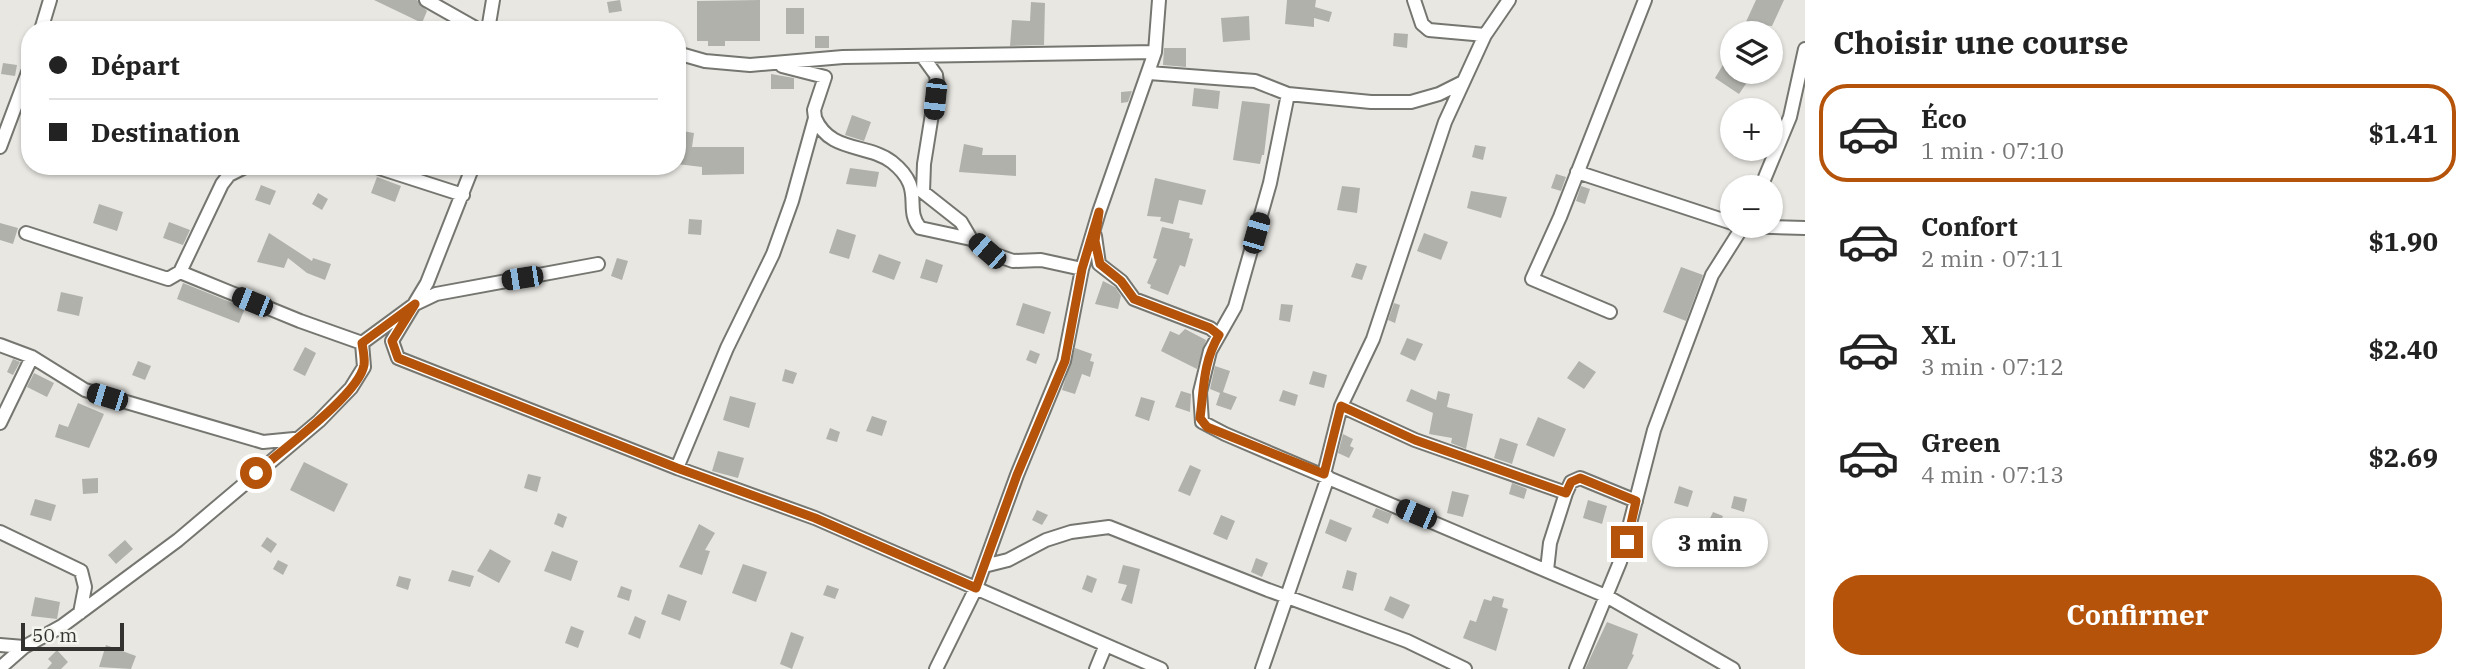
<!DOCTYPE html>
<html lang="fr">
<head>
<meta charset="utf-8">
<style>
	:root { --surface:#fff; --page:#f2f2f2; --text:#222; --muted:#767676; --line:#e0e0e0; --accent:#b45309 }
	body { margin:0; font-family:"IBM Plex Serif",serif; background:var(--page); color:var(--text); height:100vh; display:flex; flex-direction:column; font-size:26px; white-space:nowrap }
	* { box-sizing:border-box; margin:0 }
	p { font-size:23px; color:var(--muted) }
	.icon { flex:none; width:38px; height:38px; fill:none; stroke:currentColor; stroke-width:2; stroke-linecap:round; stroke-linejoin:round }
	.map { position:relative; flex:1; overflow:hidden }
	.sheet { display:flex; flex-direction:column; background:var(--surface); width:665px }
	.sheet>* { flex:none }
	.hud { position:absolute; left:21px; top:21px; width:665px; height:154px; border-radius:28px; box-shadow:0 2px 5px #0004; display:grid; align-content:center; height:154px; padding:0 28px; background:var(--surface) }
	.controls { position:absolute; left:1720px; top:21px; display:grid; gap:14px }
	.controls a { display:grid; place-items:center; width:63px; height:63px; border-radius:50%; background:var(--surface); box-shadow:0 2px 5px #0004; font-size:35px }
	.scale { position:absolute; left:21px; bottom:18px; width:103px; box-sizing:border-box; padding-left:7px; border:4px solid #333230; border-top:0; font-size:19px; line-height:24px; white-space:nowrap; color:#333230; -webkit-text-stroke:5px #f5f5ef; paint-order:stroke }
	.end { position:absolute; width:32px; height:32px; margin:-16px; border:9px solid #b45309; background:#fff; box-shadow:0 0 0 4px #fff }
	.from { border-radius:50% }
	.bubble { position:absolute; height:49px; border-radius:24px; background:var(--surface); box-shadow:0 2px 5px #0004; font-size:23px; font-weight:700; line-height:49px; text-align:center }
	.car { position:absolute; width:21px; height:42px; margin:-21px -10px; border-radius:9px; box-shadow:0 0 5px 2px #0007; background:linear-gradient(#222 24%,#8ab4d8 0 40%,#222 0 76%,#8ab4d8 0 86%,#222 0) }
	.hud b { display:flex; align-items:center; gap:24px; height:66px; font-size:26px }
	.hud b+b { border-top:2px solid var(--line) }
	.hud i { width:18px; height:18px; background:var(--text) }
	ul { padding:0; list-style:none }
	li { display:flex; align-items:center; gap:21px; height:98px; margin:0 14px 10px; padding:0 14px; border:4px solid transparent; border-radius:28px }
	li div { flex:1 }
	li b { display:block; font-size:26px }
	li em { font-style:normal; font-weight:700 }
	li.on { border-color:var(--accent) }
	li>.icon { width:63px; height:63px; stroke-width:1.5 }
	h2 { padding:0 28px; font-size:32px; line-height:84px }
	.action { display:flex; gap:14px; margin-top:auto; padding:14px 28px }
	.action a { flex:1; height:80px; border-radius:28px; background:var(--accent); color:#fff; font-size:28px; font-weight:700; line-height:80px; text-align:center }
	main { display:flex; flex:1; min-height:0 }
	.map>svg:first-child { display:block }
	.building { fill:#b1b1ac }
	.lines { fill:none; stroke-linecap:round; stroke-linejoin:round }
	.minor-casing { stroke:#767671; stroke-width:16 }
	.minor { stroke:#fff; stroke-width:12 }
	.route { stroke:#b45309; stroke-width:9 }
</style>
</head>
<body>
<main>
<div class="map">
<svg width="1805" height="669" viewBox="0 0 1805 669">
	<rect width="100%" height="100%" fill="#e8e7e2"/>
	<path class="building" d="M374,0H417L427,11L422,23Z
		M620,0L622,11L609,13L607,2Z
		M760,0V41H725V46H708V41H697V1Z
		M1287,0H1316L1315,7L1332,12L1329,22L1314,18V27L1285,24Z
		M1756,0H1784L1772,26L1745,24Z
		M1031,2L1045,3L1044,45L1010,46L1012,20L1030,21Z
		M786,8H804V34H786Z
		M1249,16L1250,40L1223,42L1221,18Z
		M1394,33L1408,34L1407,48L1393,46Z
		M815,36H829V48H815Z
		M1164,48H1186V67L1163,65Z
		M1732,50V72H1754L1739,94L1715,78Z
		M3,63L17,65L15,76L1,74Z
		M771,74L794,78V89H771Z
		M1194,88L1220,91L1218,109L1192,106Z
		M1132,91L1128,102L1121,103V92Z
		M1242,101L1270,104L1264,155H1262L1260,164L1233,160Z
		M852,115L871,122L864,141L845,135Z
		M677,130L694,133L692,147H744V174L702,175V167L677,164Z
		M964,144L983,148L982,155H1016V176L959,172Z
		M1475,145L1486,147L1483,160L1472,157Z
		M850,168L879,172L876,187L846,184Z
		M1556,174L1566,177L1561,191L1551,188Z
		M377,177L401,186L395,202L371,193Z
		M1155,178L1206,190L1202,205L1179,200L1173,224L1160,221L1161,217L1147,216Z
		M261,185L276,191L270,205L255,200Z
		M1342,186L1360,188L1357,213L1337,210Z
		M1581,186L1590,189L1585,204L1576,201Z
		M1471,191L1507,197L1501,218L1467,208Z
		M318,193L328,199L322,210L312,204Z
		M99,204L123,212L117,231L93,223Z
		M689,219L702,220L701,235L688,234Z
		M169,222L190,230L183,245L163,238Z
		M0,223L18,228L13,244L0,240Z
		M1162,227L1190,233L1189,238L1193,239L1185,267L1180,265L1168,295L1150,288L1151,285L1147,283L1157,259L1153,258Z
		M837,229L856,235L849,259L829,253Z
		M269,233L312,261L313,258L331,264L325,280L307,273L288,258L284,268L257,262Z
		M1424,233L1448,242L1441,260L1417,251Z
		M879,254L901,262L894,280L872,272Z
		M617,258L628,261L622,280L611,276Z
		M926,259L943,265L937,283L920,278Z
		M1356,263L1367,266L1362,280L1351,277Z
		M1681,267L1703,275L1686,321L1663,312Z
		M1103,281L1115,287L1121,296L1118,309L1095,304Z
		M183,283L245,308L239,323L177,299Z
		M61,292L83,297L79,316L57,311Z
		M1023,303L1051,312L1044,334L1016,325Z
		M1394,303L1400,305L1395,323L1388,320Z
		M1281,304L1293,305L1290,322L1279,320Z
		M1185,329L1206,340L1197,369L1161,351L1170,331L1179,335Z
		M1407,338L1423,344L1415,361L1400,354Z
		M305,347L316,353L305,376L293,370Z
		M1075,348L1092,354L1090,361L1094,362L1090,377L1082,374L1075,394L1062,390Z
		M1030,350L1040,354L1036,364L1026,360Z
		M13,359L20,362L13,375L7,372Z
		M138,361L151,366L145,380L132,375Z
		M1579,361L1596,372L1584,389L1567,378Z
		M1215,366L1230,371L1223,392L1237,397L1231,410L1216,405L1220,393L1210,389Z
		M785,369L797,373L793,384L782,381Z
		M1313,371L1327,375L1324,388L1309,384Z
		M34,373L54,383L47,397L27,387Z
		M1411,389L1436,400L1438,391L1450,394L1447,407L1473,414L1466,449L1451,443L1452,438L1429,434L1433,413L1406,401Z
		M1283,390L1298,395L1295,406L1279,401Z
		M1181,391L1191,394L1190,412L1175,407Z
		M730,396L756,403L749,428L723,420Z
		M1141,397L1155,401L1149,421L1135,416Z
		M78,403L104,414L89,448L55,437L59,424L68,427Z
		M872,416L887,421L882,436L866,431Z
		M1538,417L1566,429L1554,457L1526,445Z
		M830,428L840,432L837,442L826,439Z
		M1343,434L1353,439L1350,446L1354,448L1349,458L1338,453Z
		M1500,438L1518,444L1512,464L1494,458Z
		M718,451L744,458L738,478L712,471Z
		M304,462L348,484L334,512L290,490Z
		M1190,465L1201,470L1190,496L1178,491Z
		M528,474L541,477L537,492L524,488Z
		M98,478V493L83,494L82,479Z
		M1512,483L1527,489L1524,499L1509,494Z
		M1679,486L1693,491L1688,507L1674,503Z
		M1452,491L1469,495L1463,517L1447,513Z
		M1734,496L1747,499L1744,512L1731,508Z
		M35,499L56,505L51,521L30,515Z
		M1588,500L1607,506L1602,524L1583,518Z
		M1376,508L1392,514L1388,524L1372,517Z
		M1037,510L1048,515L1042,525L1032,520Z
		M1713,512L1723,516L1716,531L1706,527Z
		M558,513L567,517L563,528L554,524Z
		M1221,515L1235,521L1227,540L1213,534Z
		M1330,519L1352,528L1346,542L1325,533Z
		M699,524L715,533L705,550L710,551L702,575L679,567Z
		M267,537L277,544L271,553L261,546Z
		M125,540L133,549L116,564L108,555Z
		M490,549L511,561L499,583L477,571Z
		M552,551L578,561L571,581L544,571Z
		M1256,558L1268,563L1262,577L1251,572Z
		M278,560L288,565L283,575L273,569Z
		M743,564L767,572L756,602L732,593Z
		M1123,565L1140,569L1132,604L1121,600L1127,585L1118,583Z
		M452,570L474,576L470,587L448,581Z
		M1347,570L1357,573L1353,591L1342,588Z
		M1087,575L1097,579L1092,593L1082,589Z
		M399,576L411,579L408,590L396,586Z
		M827,585L839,589L835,599L823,595Z
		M621,586L632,590L629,601L617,597Z
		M668,594L687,601L680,621L661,614Z
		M1390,596L1410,605L1403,619L1384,610Z
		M1493,596L1504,599L1502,607L1508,609L1496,651L1463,638L1470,620L1476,622L1484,599L1491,601Z
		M35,597L60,602L57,619L31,616Z
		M635,616L646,621L640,639L628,634Z
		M1607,622L1638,634L1632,654L1634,655L1627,669H1585Z
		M571,626L584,631L578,648L565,643Z
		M791,632L804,637L792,669L780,664Z
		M106,645L136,656L131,669L99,667Z
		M57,650L68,662L61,669H47L52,663L48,659Z"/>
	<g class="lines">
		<g class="minor-casing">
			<path id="minor" d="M426,0L479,30
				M1414,0L1422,24L1429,30L1485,35
				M41,30L50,0
				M488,30L493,0
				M677,53L705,61L750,65L843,57L1155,52
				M923,57L936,75L937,83L924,164L923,192L961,222L971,239L990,253L1013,261L1041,260L1082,269
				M1149,73L1255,81L1288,94L1371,102H1411L1439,94L1461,83
				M1288,94L1270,183L1235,307L1210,351L1200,392L1202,422L1225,434L1608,597L1733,669
				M815,118C830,153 867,143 892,162C926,189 903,208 920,228L971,239
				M0,147L30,67
				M373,166L463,195
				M473,166L427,283L392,341L398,358L677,468L815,518L1161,669
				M1577,172L1732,223
				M1761,187L1790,117L1805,49
				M1742,226L1805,228
				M26,233L168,279L180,272L300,321L362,343
				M1095,236L1099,264L1121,281L1134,299L1210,328L1219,335
				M180,272L222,184L229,175L247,166
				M1610,312L1532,279L1560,217L1645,0
				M0,345L32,357L85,390L263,442L294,439
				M1341,406L1415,440L1566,493L1550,543L1547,570
				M0,423L32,357
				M677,468L727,348L773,254L792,201L815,118L814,110L825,77L782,66
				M1324,474L1341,406L1373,339L1445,122L1485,35L1509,0
				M1566,493L1571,482L1580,478L1636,501
				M0,532L81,571L85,587L80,613
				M984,566L1008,560L1046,540L1071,532L1109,527L1268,590L1407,641L1465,669
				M0,645L24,647
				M0,668L24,647L62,626L178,540L319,421L351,388L364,367L362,343L415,304L436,294L598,264
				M936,669L976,588L1017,475L1064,361L1082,269L1099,212L1155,52L1159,0
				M1096,669L1105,647
				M1262,669L1328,477
				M1576,669L1620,562L1654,430L1712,275L1743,226"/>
		</g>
		<use href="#minor" class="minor"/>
	</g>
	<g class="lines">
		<path class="route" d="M256,473C280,451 359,395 364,365C365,358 363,350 362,343L415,304L392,341L398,358L677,468L815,518L976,588L1017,475L1065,361L1082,269L1099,212L1095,241L1100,264L1121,281L1134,299L1210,328L1219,335C1203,362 1204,388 1200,418L1207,427L1324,474L1341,406L1415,440L1566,493L1571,482L1580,478L1636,501L1627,542"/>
	</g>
</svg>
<div class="controls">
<a><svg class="icon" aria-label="layers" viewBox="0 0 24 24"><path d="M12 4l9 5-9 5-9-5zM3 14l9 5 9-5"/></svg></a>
<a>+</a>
<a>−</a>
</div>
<div class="scale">50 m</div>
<i class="end from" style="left:256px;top:473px"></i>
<i class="end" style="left:1627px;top:542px"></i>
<div class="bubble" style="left:1652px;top:518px;width:116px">3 min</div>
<i class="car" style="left:935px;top:99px;rotate:186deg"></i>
<i class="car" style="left:1256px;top:233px;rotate:16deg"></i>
<i class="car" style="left:987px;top:251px;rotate:311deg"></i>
<i class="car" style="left:522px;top:278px;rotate:261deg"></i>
<i class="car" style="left:252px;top:302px;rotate:292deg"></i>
<i class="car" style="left:107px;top:397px;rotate:287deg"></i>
<i class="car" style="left:1416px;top:514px;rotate:293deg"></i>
<div class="hud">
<b><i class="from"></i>Départ</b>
<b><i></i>Destination</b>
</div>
</div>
<section class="sheet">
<h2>Choisir une course</h2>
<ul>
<li class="on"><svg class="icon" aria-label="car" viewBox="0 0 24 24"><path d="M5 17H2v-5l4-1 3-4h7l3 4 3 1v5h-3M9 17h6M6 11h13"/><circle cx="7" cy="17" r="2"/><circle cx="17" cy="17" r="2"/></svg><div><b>Éco</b><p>1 min · 07:10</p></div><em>$1.41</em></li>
<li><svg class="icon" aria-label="car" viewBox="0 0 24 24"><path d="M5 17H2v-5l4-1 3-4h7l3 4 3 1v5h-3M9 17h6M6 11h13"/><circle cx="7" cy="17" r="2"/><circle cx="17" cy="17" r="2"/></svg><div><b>Confort</b><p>2 min · 07:11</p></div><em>$1.90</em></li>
<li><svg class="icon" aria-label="car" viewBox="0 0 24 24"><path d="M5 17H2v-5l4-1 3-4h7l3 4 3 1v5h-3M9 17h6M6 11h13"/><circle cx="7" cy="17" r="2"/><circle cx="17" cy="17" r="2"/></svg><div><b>XL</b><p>3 min · 07:12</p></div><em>$2.40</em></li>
<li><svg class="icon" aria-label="car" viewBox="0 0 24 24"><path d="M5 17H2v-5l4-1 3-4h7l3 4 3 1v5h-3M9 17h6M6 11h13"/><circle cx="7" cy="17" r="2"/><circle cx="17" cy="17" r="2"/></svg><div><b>Green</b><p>4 min · 07:13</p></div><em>$2.69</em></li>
</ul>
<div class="action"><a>Confirmer</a></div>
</section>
</main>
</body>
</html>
